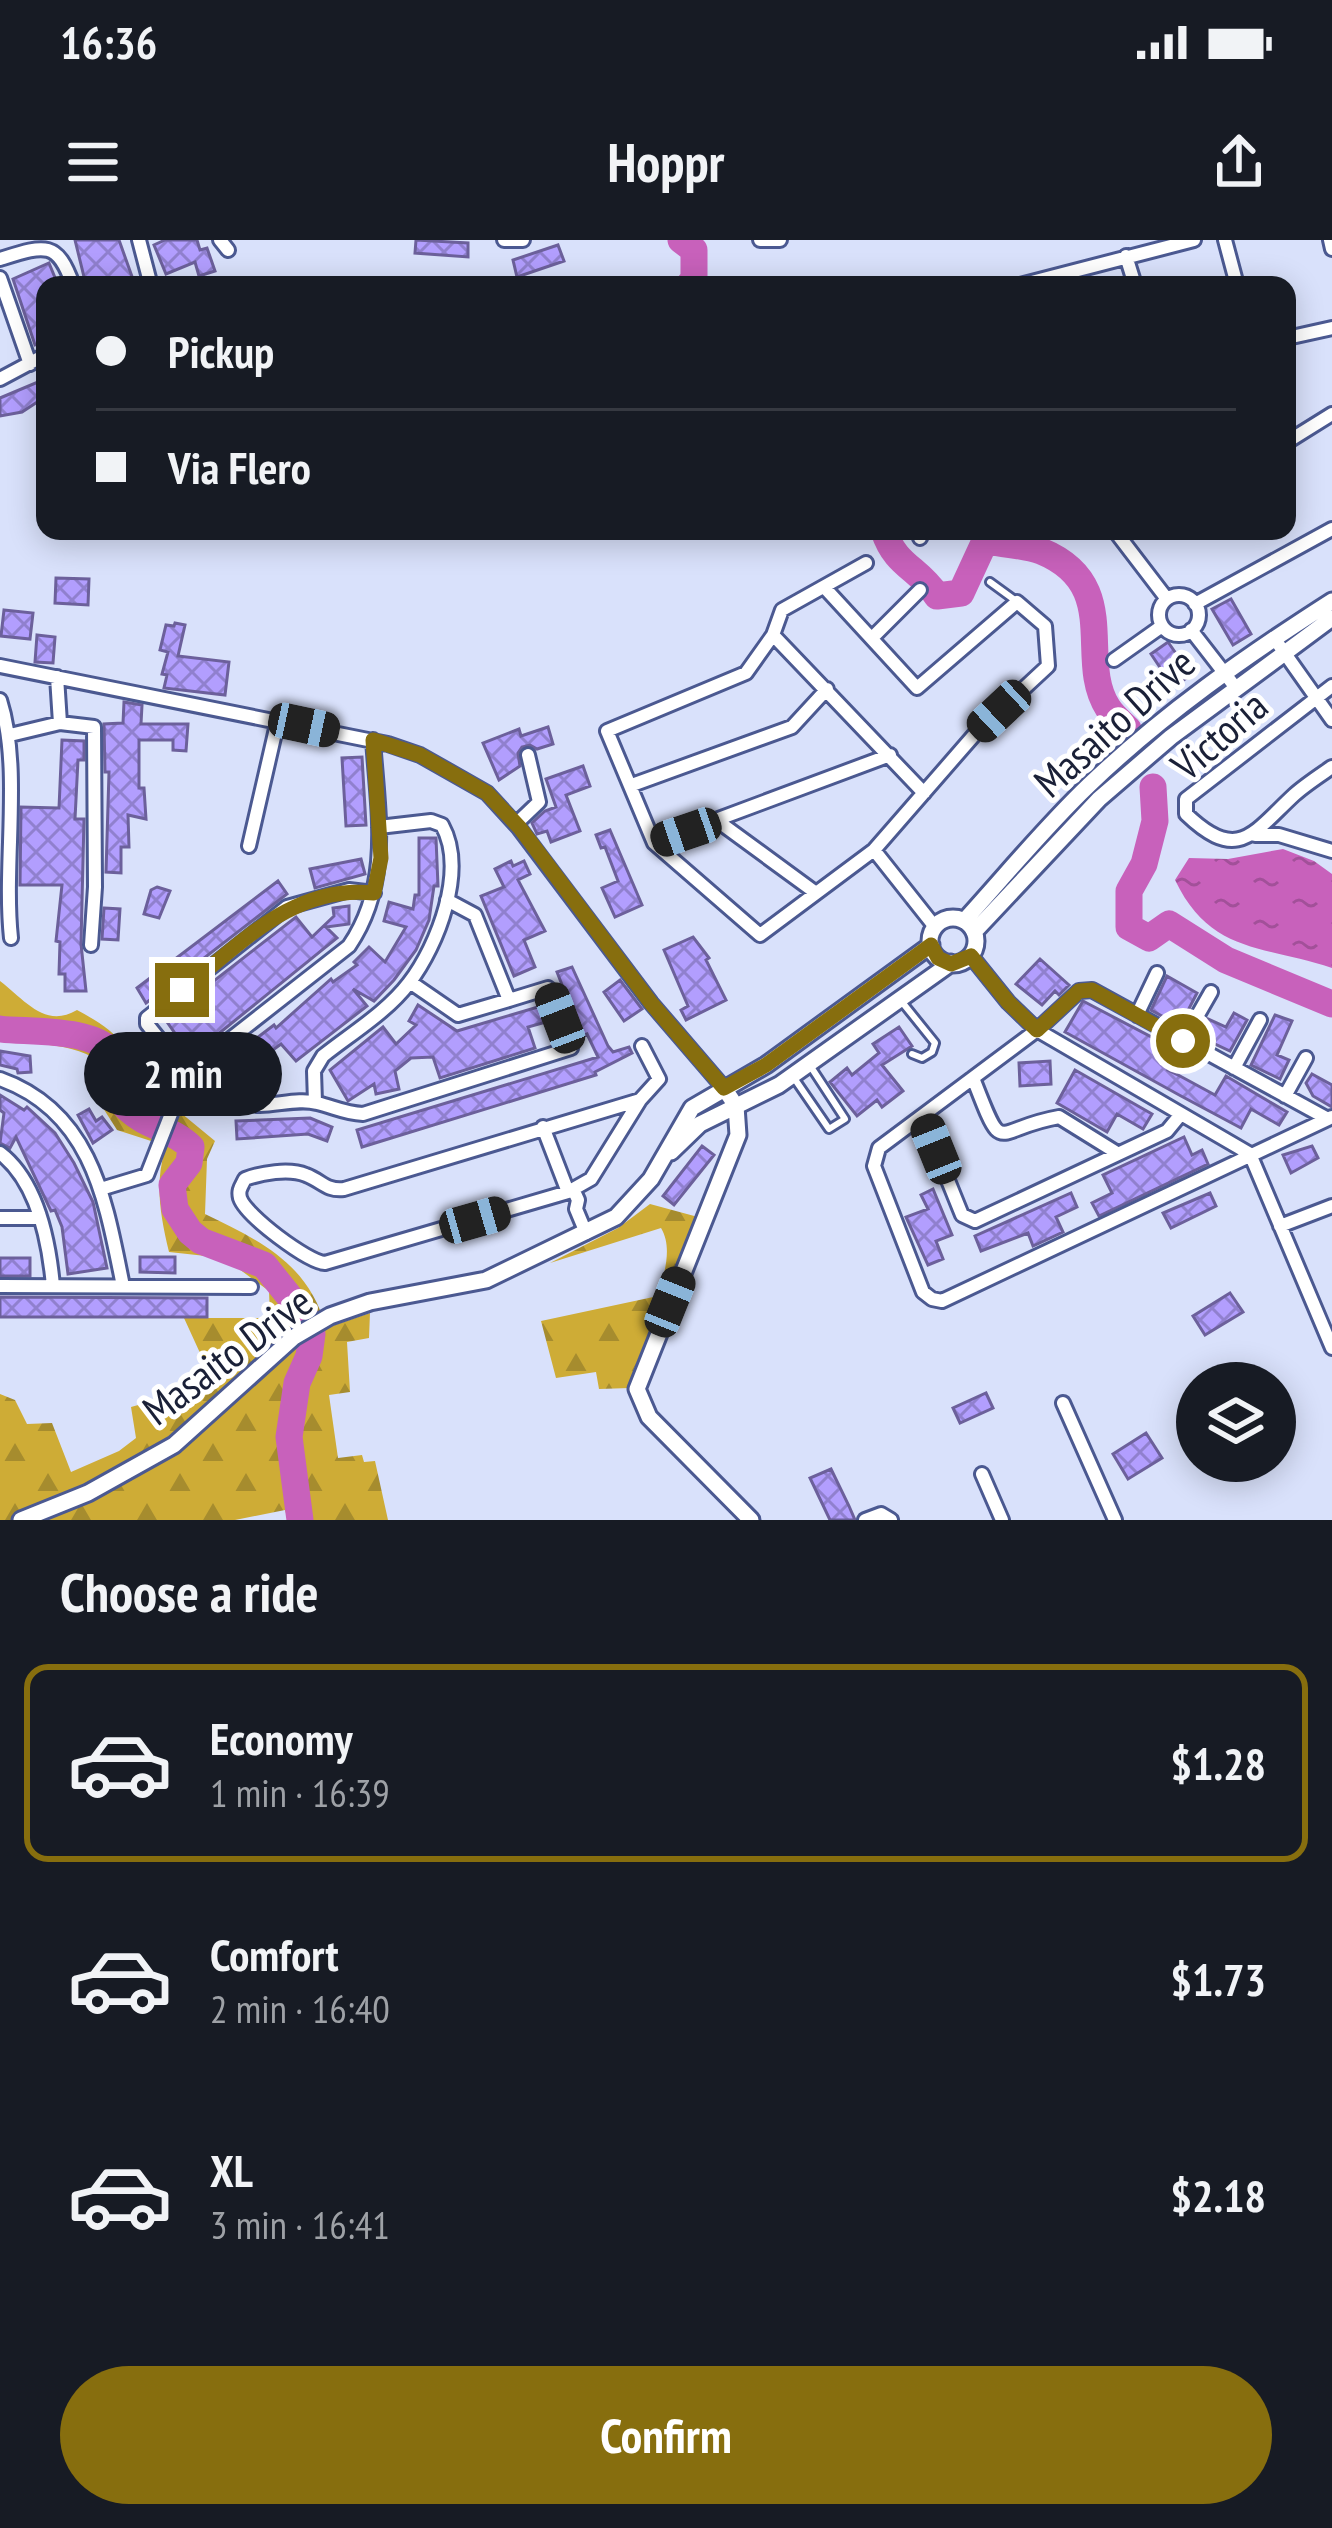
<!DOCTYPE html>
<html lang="en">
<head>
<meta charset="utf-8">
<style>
	:root { --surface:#171b24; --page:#242831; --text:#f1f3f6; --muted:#9ea1a6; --line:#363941; --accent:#876e0e }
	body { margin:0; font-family:"PT Sans Narrow",sans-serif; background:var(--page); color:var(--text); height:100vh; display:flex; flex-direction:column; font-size:45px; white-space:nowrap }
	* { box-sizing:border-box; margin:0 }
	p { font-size:39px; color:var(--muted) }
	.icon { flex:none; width:66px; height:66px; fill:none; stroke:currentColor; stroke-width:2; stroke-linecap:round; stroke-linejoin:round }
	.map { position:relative; height:1280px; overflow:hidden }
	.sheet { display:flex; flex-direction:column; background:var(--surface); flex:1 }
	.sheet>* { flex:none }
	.banner { position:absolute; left:36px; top:36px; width:1260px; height:264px; border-radius:24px; box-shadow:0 6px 30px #0003; display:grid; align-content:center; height:264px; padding:0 60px; background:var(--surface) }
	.tools { position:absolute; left:1176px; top:1122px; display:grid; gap:24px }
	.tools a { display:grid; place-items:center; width:120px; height:120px; border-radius:50%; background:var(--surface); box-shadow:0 6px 30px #0003; font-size:60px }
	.end { position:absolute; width:54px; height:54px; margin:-27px; border:15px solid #876e0e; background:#fff; box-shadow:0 0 0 6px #fff }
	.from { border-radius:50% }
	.bubble { position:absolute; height:84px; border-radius:42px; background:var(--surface); box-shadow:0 6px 30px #0003; font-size:39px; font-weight:600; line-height:84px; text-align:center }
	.car { position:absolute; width:36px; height:72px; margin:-36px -18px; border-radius:15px; box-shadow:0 0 9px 3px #0007; background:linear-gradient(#222 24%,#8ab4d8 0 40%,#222 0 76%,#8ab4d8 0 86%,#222 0) }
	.banner b { display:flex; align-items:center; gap:42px; height:114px; font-size:45px }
	.banner b+b { border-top:3px solid var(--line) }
	.banner i { width:30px; height:30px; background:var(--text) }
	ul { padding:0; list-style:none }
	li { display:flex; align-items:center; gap:36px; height:198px; margin:0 24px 18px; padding:0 36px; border:6px solid transparent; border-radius:24px }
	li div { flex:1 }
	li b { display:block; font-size:45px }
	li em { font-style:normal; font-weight:600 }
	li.current { border-color:var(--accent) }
	li>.icon { width:108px; height:108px; stroke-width:1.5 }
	h2 { padding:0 60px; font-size:54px; line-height:144px }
	.action { display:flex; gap:24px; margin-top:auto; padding:24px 60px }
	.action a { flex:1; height:138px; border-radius:72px; background:var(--accent); color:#fff; font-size:48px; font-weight:600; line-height:138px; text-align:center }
	.status { display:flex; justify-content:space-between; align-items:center; height:84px; padding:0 60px; background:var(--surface); direction:ltr }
	.status svg { height:33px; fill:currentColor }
	header { display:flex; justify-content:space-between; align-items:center; height:156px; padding:0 60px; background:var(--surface); font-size:54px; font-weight:600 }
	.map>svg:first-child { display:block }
	.forest { fill:url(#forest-firs) }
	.water { fill:url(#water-ripples) }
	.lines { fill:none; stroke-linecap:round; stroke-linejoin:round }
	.river { stroke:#c861bb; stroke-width:27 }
	.building { fill:url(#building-cross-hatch); stroke:#6c609b; stroke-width:3 }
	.service-casing { stroke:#4b5991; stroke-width:12 }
	.minor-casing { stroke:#4b5991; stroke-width:18 }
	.tertiary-casing { stroke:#4b5991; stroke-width:21 }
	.service { stroke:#fff; stroke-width:6 }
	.minor { stroke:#fff; stroke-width:12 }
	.tertiary { stroke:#fff; stroke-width:15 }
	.route { stroke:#876e0e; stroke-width:15 }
	.labels { text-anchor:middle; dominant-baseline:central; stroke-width:10; stroke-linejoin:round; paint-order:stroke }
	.street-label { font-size:42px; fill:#1a2037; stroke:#fff }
</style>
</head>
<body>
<div class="status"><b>16:36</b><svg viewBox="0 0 49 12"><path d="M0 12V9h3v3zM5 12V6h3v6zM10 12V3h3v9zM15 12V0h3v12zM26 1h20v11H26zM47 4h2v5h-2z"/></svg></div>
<header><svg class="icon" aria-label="menu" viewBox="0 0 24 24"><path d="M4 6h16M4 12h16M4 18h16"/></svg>Hoppr<svg class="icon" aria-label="share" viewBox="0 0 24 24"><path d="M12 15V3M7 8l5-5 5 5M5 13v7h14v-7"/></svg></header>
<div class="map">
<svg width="1332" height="1280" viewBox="0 0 1332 1280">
	<defs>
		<pattern id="forest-firs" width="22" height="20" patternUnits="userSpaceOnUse" patternTransform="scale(3)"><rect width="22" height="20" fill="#ceac36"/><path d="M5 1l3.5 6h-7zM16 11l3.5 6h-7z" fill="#a68c2e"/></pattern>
		<pattern id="water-ripples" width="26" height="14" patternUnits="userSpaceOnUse" patternTransform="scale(3)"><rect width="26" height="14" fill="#c861bb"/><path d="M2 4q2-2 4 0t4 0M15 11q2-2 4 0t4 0" fill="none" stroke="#a25099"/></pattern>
		<pattern id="building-cross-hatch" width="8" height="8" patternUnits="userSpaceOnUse" patternTransform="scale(3)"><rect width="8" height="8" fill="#b29efe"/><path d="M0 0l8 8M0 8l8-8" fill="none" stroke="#9080ce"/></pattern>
	</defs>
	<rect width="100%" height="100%" fill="#d9e1fb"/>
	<path class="forest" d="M0,741C25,760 45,789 77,770C119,793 132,804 134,854L164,867L151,901L117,890L98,860L110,831C80,799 39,808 0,798Z
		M181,873L215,901L207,919L205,974C261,1001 309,1024 326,1088L370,1073L369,1098L347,1102L350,1152L329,1155L338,1218L362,1215L364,1222L375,1221L388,1280H288L285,1270L235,1280H0V1154L15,1160L27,1184L52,1183L71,1232L119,1211L136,1198L131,1167L156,1160L164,1174L211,1137L184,1078H270L269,1051L224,1018L169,1012C156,958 153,923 181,873Z
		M650,964L698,977L634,1129L630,1148L599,1149L596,1132L556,1138L541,1081L658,1056C664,1034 673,1008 661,988L550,1023L618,988Z"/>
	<path class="water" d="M1283,609L1314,621L1332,634V728C1265,705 1211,715 1175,640L1189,618L1228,619Z"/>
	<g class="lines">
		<path class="river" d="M681,0L694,10V39L689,45
			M884,291C896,327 918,327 937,356L961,353L985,301C1002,304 1024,305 1041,311C1124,345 1076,419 1108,468C1113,476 1122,483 1128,489
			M1153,547L1155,581L1144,624L1129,651V687L1149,698L1169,684L1226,720L1332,764
			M0,789C29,793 111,786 118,825C121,842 113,855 128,869C146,886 173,889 191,907L189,923L172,945L175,969L190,992L201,1001L264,1025L305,1076L312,1094L309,1116L297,1143L289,1197L300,1280"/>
	</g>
	<path class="building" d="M75,0H119L135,45H86Z
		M165,0H197L200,10L207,8L215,31L199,36L195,22L166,34L154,5Z
		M416,0L468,3V17L415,13Z
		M558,5L564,21L517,37L513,20Z
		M49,23L58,45H45V102L35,105L13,39Z
		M45,139V157L22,172L0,176V158Z
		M56,338L89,339L88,365L55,363Z
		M1231,359L1251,394L1233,405L1212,369Z
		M4,370L33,373L30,399L1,396Z
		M175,383L185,385L178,416L229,422L225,455L164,448L167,435L162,434L168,412L160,410L166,385L174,386Z
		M37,395L55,397L53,423L35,422Z
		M1168,402L1191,435L1173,447L1151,414Z
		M124,462L142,465L141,484H188L186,511L173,510V500H139V548H144L146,579L128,575L129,607H121V633L106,632L109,532H105L104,484L123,483Z
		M548,487L553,504L537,509L530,505L522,507L518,513L520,526L499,540L483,503L519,489L521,496Z
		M62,500L84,501V520H78L75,579H84L81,704L86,751H65V734H59L60,702L56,701L62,645H20L21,567L59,568Z
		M362,517L366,585L346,586L342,518Z
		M583,526L590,546L566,555L580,591L551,602L547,591L537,594L532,583L545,571L556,567L546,539Z
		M610,590L642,665L615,677L602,648L618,641L605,607L601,608L596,595Z
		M419,598H436L438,646H434L429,680L416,710L394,740L374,761L353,749L367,766L296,821L281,804L225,845L222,844L214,832L260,800L258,797L274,785L276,788L331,739L333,742L357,725L354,722L369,707L385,722L406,687L384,681L389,662L413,669L415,655H419Z
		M361,619L365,634L315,648L310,629Z
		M511,621L513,626L524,621L530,634L518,640L545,691L524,700L535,727L514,736L481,656L504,647L495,629Z
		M278,641L287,654L146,763L137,748Z
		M157,647L170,651L159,678L144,674L151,650Z
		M349,666V684L326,687L337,698L191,816L165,779L296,677L312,697L334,676L333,668Z
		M104,668L120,669L118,700L102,699Z
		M693,697L709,718L706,720L726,760L686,780L681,770L688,766L664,710Z
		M1040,719L1069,745L1059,755L1055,751L1042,765L1016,744Z
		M572,727L608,806L613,812L629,807L632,813L595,832L596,835L362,907L357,890L598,817L587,794L582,796L557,732Z
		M1167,736L1197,753L1180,786L1151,770Z
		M620,740L642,769L624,781L604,752Z
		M1083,761L1178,811L1168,830L1180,836L1215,855L1226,836L1287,872L1279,885L1251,869L1241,888L1181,856L1065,792Z
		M418,765L457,791L541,766L546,782L528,787L535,808L440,838L433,817L411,818L395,831L399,849L376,854L374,844L348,861L330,830L383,787L396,804L416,785L409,781Z
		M1234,773L1247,780L1230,811L1198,796L1208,779L1226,787Z
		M1275,775L1292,781L1277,815L1289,820L1280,839L1251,825Z
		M899,787L912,806L882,825L903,851L882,867L877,860L857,876L830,842L847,828L852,835L879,813L873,804Z
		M0,811L30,816L31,832L18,833L17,829L0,825Z
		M1050,821L1051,844L1020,846L1019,823Z
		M1075,830L1152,874L1143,889L1117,874L1107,892L1057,863Z
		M1312,834L1332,845V867L1313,856L1306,843Z
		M0,855L24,870L27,867L55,893L74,923L93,962L107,1028L68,1034L62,987L55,970L51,971L16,897L10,908L0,903L4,873L0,870Z
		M89,869L96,881L102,877L112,890L93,903L78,875Z
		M310,878L332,887L327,901L308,894L237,899L236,881Z
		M1184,897L1192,915L1202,910L1208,924L1099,976L1092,963L1112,953L1103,935Z
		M702,906L714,915L674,965L663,956Z
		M1312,906L1318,918L1291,933L1283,915Z
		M933,949L952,995L936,1001L943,1019L928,1025L906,977L928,969L921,955Z
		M1071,953L1077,967L1056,977L1063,992L1033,1006L1028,993L981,1011L975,996Z
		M1210,953L1216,966L1171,988L1163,973Z
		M140,1017H175V1033L140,1032Z
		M0,1018H30V1036H0Z
		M1230,1053L1243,1072L1205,1095L1193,1076Z
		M0,1057L207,1058V1077H0Z
		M986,1153L993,1168L960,1183L953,1168Z
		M1146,1193L1162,1218L1128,1239L1113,1214Z
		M831,1229L849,1266L855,1280H830L810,1238Z"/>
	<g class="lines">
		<g class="service-casing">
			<path id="service" d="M990,342L1016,361
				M902,762L935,803L932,812L922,818L912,814
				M794,838L829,889L845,879L811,827"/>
		</g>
		<g class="minor-casing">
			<path id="minor" d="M139,0L150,42L147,45
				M220,0L228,10
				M504,0H523
				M760,0H780
				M1225,0L1237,45
				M1330,0L1332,9
				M1126,16L1135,45
				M0,19C45,5 57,0 73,45
				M0,38L30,124
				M1020,45L1194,0
				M1287,98L1332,88
				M0,139L45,115
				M1287,202L1332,174
				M1115,291L1167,359
				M920,298L923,291
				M825,348L917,448L1017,362L1045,386L1048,426L975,494L874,610L760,695L654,603L607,491L746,433L773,395L782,370L866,323
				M1159 375a20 20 0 1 1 40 0a20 20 0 1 1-40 0Z
				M1195,364L1332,289
				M1191,390L1236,448
				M773,395L924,553
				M872,398L920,350
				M1274,398L1332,480
				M1114,420L1162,386
				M0,426L388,504L420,515L487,553L519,588L651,763L724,848
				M57,437L60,483L94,487L95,647L91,705
				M1332,446L1186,559V574C1238,624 1253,593 1294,555C1305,545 1319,536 1332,527
				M0,460C22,529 3,623 11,698
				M10,495L60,483
				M632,545L792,487L827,449
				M719,582L816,653
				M516,584L539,562L528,515
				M1255,595H1279L1332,611
				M654,603L890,515
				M249,606L278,480
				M874,610L935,687
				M374,653L349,650L287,667L147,778V784C178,822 207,863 260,865C278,865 300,858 317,863C334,867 344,873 363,874L571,808L548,748L509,760
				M971,716L1008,762L1037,790L1250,914L1332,1108
				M410,742L458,775L509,760L475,675L447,660
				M1137,775L1157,733
				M1183,801L1211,752
				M1234,828L1260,780
				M973,838C1005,920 991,889 1059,877L1117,913
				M0,839C93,872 106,963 123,1046
				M1285,856L1306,818
				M640,860L591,939L568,952L325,1023C308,1022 246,976 240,958C238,950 241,947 245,939C261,933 289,928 306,935C322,941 326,951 344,949Z
				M640,860L659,839L642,806
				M315,862L314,831L323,816C352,793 387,772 409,743C438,705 467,630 442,585L431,581L379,587
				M922,876L962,975L975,981L1167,891L1181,874
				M1328,879L1092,750L1079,751L1037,790L879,908L874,926L923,1052L932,1059L942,1061L1332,877
				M543,887L568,952
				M0,913C38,942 49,1002 53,1046
				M104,948L147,935L187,833L349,706C392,643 378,573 373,500
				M573,949L578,960L576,969L586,993
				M0,978H40
				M1280,986L1332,966
				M0,1046L251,1047
				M1063,1163L1115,1280
				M982,1234L1002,1280
				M865,1280L881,1274L891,1280"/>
		</g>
		<g class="tertiary-casing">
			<path id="tertiary" d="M930 701a23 23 0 1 1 46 0a23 23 0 1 1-46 0Z
				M964,681C1005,636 1045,587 1089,545C1163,474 1246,416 1332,361
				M974,692L1099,559L1171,497L1332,378
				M724,848L736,866L738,895L637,1149L649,1177L751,1280
				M671,912L700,884L779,845L951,723
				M21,1280L88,1253L174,1205L294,1097L330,1076L370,1062L486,1040L616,977L651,939L692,868L766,825L931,705"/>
		</g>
		<use href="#service" class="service"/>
		<use href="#minor" class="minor"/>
		<use href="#tertiary" class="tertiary"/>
	</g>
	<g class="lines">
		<path class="route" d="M182,750C241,704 294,644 374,653L381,618L373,500L420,515L487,553L520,588L651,763L724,848L766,825L931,705L938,718L951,724L971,716L1008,762L1037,790L1079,751L1092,750L1183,801"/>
	</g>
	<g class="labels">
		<g class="street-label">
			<text transform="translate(1114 482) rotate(-42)">Masaito Drive</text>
			<text transform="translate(1219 495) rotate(-41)">Victoria</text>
			<text transform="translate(227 1115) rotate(-37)">Masaito Drive</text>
		</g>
	</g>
</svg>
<div class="tools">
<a><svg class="icon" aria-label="layers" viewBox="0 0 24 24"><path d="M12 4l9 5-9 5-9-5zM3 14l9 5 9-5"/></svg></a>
</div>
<i class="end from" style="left:1183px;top:801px"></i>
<i class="end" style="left:182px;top:750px"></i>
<div class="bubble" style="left:84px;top:792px;width:198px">2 min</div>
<i class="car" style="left:999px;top:471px;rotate:227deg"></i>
<i class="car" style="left:304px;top:485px;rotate:102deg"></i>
<i class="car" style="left:686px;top:592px;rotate:251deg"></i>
<i class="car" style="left:560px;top:778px;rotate:339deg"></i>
<i class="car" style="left:936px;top:909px;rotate:338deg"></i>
<i class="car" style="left:475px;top:980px;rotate:74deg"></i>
<i class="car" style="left:670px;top:1062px;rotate:22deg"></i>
<div class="banner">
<b><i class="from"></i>Pickup</b>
<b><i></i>Via Flero</b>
</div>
</div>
<section class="sheet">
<h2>Choose a ride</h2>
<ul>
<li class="current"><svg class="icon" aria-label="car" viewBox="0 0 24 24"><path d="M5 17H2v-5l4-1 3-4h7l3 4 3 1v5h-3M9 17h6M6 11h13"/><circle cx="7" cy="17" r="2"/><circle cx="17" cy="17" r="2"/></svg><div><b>Economy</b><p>1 min · 16:39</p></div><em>$1.28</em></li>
<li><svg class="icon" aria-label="car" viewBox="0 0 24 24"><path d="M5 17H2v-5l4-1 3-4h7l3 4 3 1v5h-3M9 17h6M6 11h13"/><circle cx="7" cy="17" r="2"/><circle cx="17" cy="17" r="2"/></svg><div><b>Comfort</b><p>2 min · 16:40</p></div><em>$1.73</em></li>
<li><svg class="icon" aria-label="car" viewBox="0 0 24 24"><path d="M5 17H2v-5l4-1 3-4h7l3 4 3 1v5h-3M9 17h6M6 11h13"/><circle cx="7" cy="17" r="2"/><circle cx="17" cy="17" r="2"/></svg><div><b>XL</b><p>3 min · 16:41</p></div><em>$2.18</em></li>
</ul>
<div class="action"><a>Confirm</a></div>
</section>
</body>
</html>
